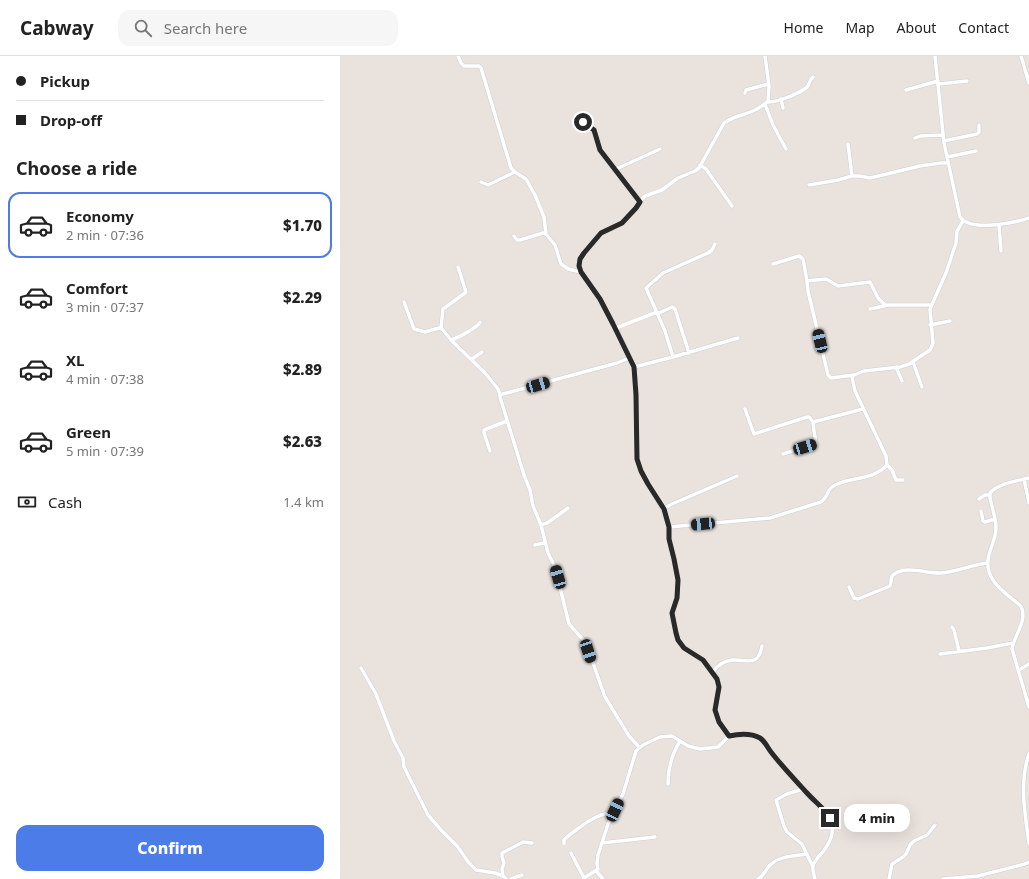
<!DOCTYPE html>
<html lang="en">
<head>
<meta charset="utf-8">
<style>
	:root { --surface:#fff; --page:#f6f6f6; --text:#222; --muted:#767676; --line:#e0e0e0; --accent:#4b7ce7 }
	body { margin:0; font-family:"Noto Sans",sans-serif; background:var(--page); color:var(--text); height:100vh; display:flex; flex-direction:column; font-size:15px; white-space:nowrap }
	* { box-sizing:border-box; margin:0 }
	p { font-size:13px; color:var(--muted) }
	.icon { flex:none; width:22px; height:22px; fill:none; stroke:currentColor; stroke-width:2; stroke-linecap:round; stroke-linejoin:round }
	.map { position:relative; flex:1; overflow:hidden }
	.sheet { display:flex; flex-direction:column; background:var(--surface); width:340px }
	.sheet>* { flex:none }
	.guide { display:grid; align-content:center; height:88px; padding:0 16px; background:var(--surface) }
	.end { position:absolute; width:18px; height:18px; margin:-9px; border:5px solid #292929; background:#fff; box-shadow:0 0 0 2px #fff }
	.from { border-radius:50% }
	.bubble { position:absolute; height:28px; border-radius:12px; background:var(--surface); box-shadow:0 4px 16px #0002; font-size:13px; font-weight:800; line-height:28px; text-align:center }
	.car { position:absolute; width:12px; height:24px; margin:-12px -6px; border-radius:5px; box-shadow:0 0 3px 1px #0007; background:linear-gradient(#222 24%,#8ab4d8 0 40%,#222 0 76%,#8ab4d8 0 86%,#222 0) }
	.guide b { display:flex; align-items:center; gap:14px; height:38px; font-size:15px }
	.guide b+b { border-top:1px solid var(--line) }
	.guide i { width:10px; height:10px; background:var(--text) }
	ul { padding:0; list-style:none }
	li { display:flex; align-items:center; gap:12px; height:66px; margin:0 8px 6px; padding:0 8px; border:2px solid transparent; border-radius:12px }
	li div { flex:1 }
	li b { display:block; font-size:15px }
	li em { font-style:normal; font-weight:800 }
	li.current { border-color:var(--accent) }
	li>.icon { width:36px; height:36px; stroke-width:1.5 }
	h2 { padding:0 16px; font-size:18px; line-height:48px }
	.pay { display:flex; align-items:center; gap:10px; height:44px; padding:0 16px; font-size:15px }
	.pay p { margin-inline-start:auto }
	.primary-button { display:flex; gap:8px; margin-top:auto; padding:8px 16px }
	.primary-button a { flex:1; height:46px; border-radius:12px; background:var(--accent); color:#fff; font-size:16px; font-weight:800; line-height:46px; text-align:center }
	header { display:flex; align-items:center; gap:24px; box-sizing:border-box; height:56px; padding:0 20px; background:var(--surface); border-bottom:1px solid var(--line) }
	header strong { font-size:19px }
	nav { display:flex; gap:22px; margin-inline-start:auto; font-size:14px }
	.search { width:280px; height:36px; background:var(--page); display:flex; align-items:center; gap:10px; box-sizing:border-box; padding:0 14px; border-radius:12px; color:var(--muted); font-size:15px }
	main { display:flex; flex:1; min-height:0 }
	.map>svg:first-child { display:block }
	.lines { fill:none; stroke-linecap:round; stroke-linejoin:round }
	.street-casing { stroke:#cacfd9; stroke-width:4.5 }
	.street { stroke:#fff; stroke-width:3.5 }
	.route { stroke:#292929; stroke-width:5 }
</style>
</head>
<body>
<header>
<strong>Cabway</strong>
<div class="search"><svg class="icon" aria-label="search" viewBox="0 0 24 24"><circle cx="10" cy="10" r="6"/><path d="M15 15l6 6"/></svg>Search here</div>
<nav><a>Home</a><a>Map</a><a>About</a><a>Contact</a></nav>
</header>
<main>
<section class="sheet">
<div class="guide">
<b><i class="from"></i>Pickup</b>
<b><i></i>Drop-off</b>
</div>
<h2>Choose a ride</h2>
<ul>
<li class="current"><svg class="icon" aria-label="car" viewBox="0 0 24 24"><path d="M5 17H2v-5l4-1 3-4h7l3 4 3 1v5h-3M9 17h6M6 11h13"/><circle cx="7" cy="17" r="2"/><circle cx="17" cy="17" r="2"/></svg><div><b>Economy</b><p>2 min · 07:36</p></div><em>$1.70</em></li>
<li><svg class="icon" aria-label="car" viewBox="0 0 24 24"><path d="M5 17H2v-5l4-1 3-4h7l3 4 3 1v5h-3M9 17h6M6 11h13"/><circle cx="7" cy="17" r="2"/><circle cx="17" cy="17" r="2"/></svg><div><b>Comfort</b><p>3 min · 07:37</p></div><em>$2.29</em></li>
<li><svg class="icon" aria-label="car" viewBox="0 0 24 24"><path d="M5 17H2v-5l4-1 3-4h7l3 4 3 1v5h-3M9 17h6M6 11h13"/><circle cx="7" cy="17" r="2"/><circle cx="17" cy="17" r="2"/></svg><div><b>XL</b><p>4 min · 07:38</p></div><em>$2.89</em></li>
<li><svg class="icon" aria-label="car" viewBox="0 0 24 24"><path d="M5 17H2v-5l4-1 3-4h7l3 4 3 1v5h-3M9 17h6M6 11h13"/><circle cx="7" cy="17" r="2"/><circle cx="17" cy="17" r="2"/></svg><div><b>Green</b><p>5 min · 07:39</p></div><em>$2.63</em></li>
</ul>
<div class="pay"><svg class="icon" aria-label="cash" viewBox="0 0 24 24"><path d="M3 7h18v10H3z"/><circle cx="12" cy="12" r="2"/></svg>Cash<p>1.4 km</p></div>
<div class="primary-button"><a>Confirm</a></div>
</section>
<div class="map">
<svg width="689" height="823" viewBox="0 0 689 823">
	<rect width="100%" height="100%" fill="#eae2dc"/>
	<g class="lines">
		<g class="street-casing">
			<path id="street" d="M118,0L121,7L124,10H139L141,12L171,112L175,116L186,123L195,139L204,161L206,178L215,189L221,208L228,213L241,216
				M595,0L604,87L620,161C630,176 674,167 689,162
				M681,0L689,27
				M599,28L627,25
				M566,34L598,25
				M405,37L406,34L428,28
				M441,43L443,52
				M427,46C436,47 458,38 466,32C470,29 469,24 473,21
				M425,48L433,69L446,93
				M243,66L254,74L260,94L300,146
				M575,82L580,80L603,79
				M604,85L637,78L639,76V69
				M508,88L512,120
				M607,101L636,95
				M360,109L366,113L392,150
				M274,114L320,93
				M141,126L148,129L175,116
				M469,129L498,124L512,120H520L530,122L580,110L601,107H608
				M659,169L661,195
				M174,180L177,184H180L203,177L206,178
				M433,208L459,200L463,203L467,225L486,223L498,230L530,226L538,242L545,249H591
				M467,225L468,235L488,319L491,322L514,319
				M64,246L74,273L85,276L99,272L102,273L111,284L145,317L158,333L160,339
				M530,253L548,249
				M317,258L332,251L335,253L349,297
				M590,269L610,265
				M101,272L103,253L125,237L126,236L118,211
				M276,272L317,256
				M111,284C118,282 138,271 140,266
				M333,301L325,275L306,232L323,217L368,197L372,194L375,188
				M289,302L277,307L163,338L160,339V341L184,419L190,434L193,450L201,469L208,497L215,511L229,568L246,587L265,641L289,680L299,691
				M132,303L142,296
				M573,306L582,331
				M294,311L333,301L398,282
				M556,311L562,325
				M405,353L414,378L467,361H469L473,366
				M150,395L144,377V374L167,365
				M443,398L476,387L474,375L473,366L523,353
				M547,409L552,414L556,424H563
				M689,422C677,425 659,427 650,437V442C652,452 656,462 656,472C656,482 651,490 649,499C642,524 666,537 681,550C688,565 674,579 672,593L689,651
				M684,423L689,447
				M639,443L645,439H649
				M323,453L332,448L397,420
				M641,455L643,465L645,466L655,463
				M201,469L207,467L228,452
				M329,471L430,462L481,446C487,442 487,435 492,431C506,420 532,426 547,409L546,400L515,335L512,321L514,319L524,315L560,311L569,308L590,294L593,287L590,253L606,217L616,187L617,175L623,165
				M195,489L204,487
				M509,531L514,542L518,543L550,530L552,520C565,508 585,518 601,517C616,516 631,509 647,507
				M612,571L614,574L619,595
				M600,598L647,592L673,587
				M21,612L36,638L54,685L63,702L64,711L88,759L101,774L117,790L129,807L136,814L155,817L163,820L166,823
				M679,614L689,608
				M373,616C377,610 384,605 392,604C407,603 418,612 422,590
				M389,680L379,666L375,654L379,631L377,623L363,604L344,592L338,584L336,577L332,557L337,542L338,523L334,503L329,483V471L323,453L308,428L301,415L297,403L296,330L294,311L278,276L260,243L241,216L239,209L240,203L244,197L261,177L282,167L296,152L300,145L305,140L322,134L338,122L355,115L359,112L384,67C398,57 414,59 428,45L429,30L425,0
				M689,698C679,727 685,758 689,787
				M328,728C328,712 332,698 340,685
				M463,733L447,738L436,744L444,770L447,776L462,788L473,811
				M262,787L315,781
				M224,788V784L227,781C239,772 254,759 269,757L272,761
				M231,797L244,822
				M256,815L263,823
				M163,820L162,813L164,807L162,801V797L183,786L192,787
				M171,823L182,819
				M243,823L258,813L257,808L258,799L268,768L283,738L296,695L303,689L320,681L332,680L348,690L360,693L378,691L389,680L398,679L416,680L420,682L423,684L431,697L460,729L487,757C496,773 493,783 482,797C478,801 474,805 473,810C472,814 474,819 475,823
				M418,823C424,820 426,813 430,809C439,800 455,800 467,798
				M549,823L552,808L563,801L566,798L570,789L574,785L587,779L595,769
				M603,823L638,820L685,808L689,806"/>
		</g>
		<use href="#street" class="street"/>
	</g>
	<g class="lines">
		<path class="route" d="M243,66L254,74L260,94L300,146L296,152L282,167L261,177L244,197L240,203L239,210L241,216L260,243L273,268L294,311L296,339L297,403L301,415L308,428L324,453L329,471V483L334,503L338,524L337,542L332,557L336,577L338,584L344,592L363,604L377,623L379,631L375,654L379,666L389,680C398,678 411,677 420,682C425,685 427,691 431,696C441,709 456,725 467,737C475,746 484,752 490,762"/>
	</g>
</svg>
<i class="end from" style="left:243px;top:66px"></i>
<i class="end" style="left:490px;top:762px"></i>
<div class="bubble" style="left:504px;top:748px;width:66px">4 min</div>
<i class="car" style="left:480px;top:285px;rotate:347deg"></i>
<i class="car" style="left:198px;top:329px;rotate:74deg"></i>
<i class="car" style="left:465px;top:391px;rotate:73deg"></i>
<i class="car" style="left:363px;top:468px;rotate:265deg"></i>
<i class="car" style="left:218px;top:521px;rotate:344deg"></i>
<i class="car" style="left:248px;top:595px;rotate:162deg"></i>
<i class="car" style="left:275px;top:754px;rotate:25deg"></i>
</div>
</main>
</body>
</html>
